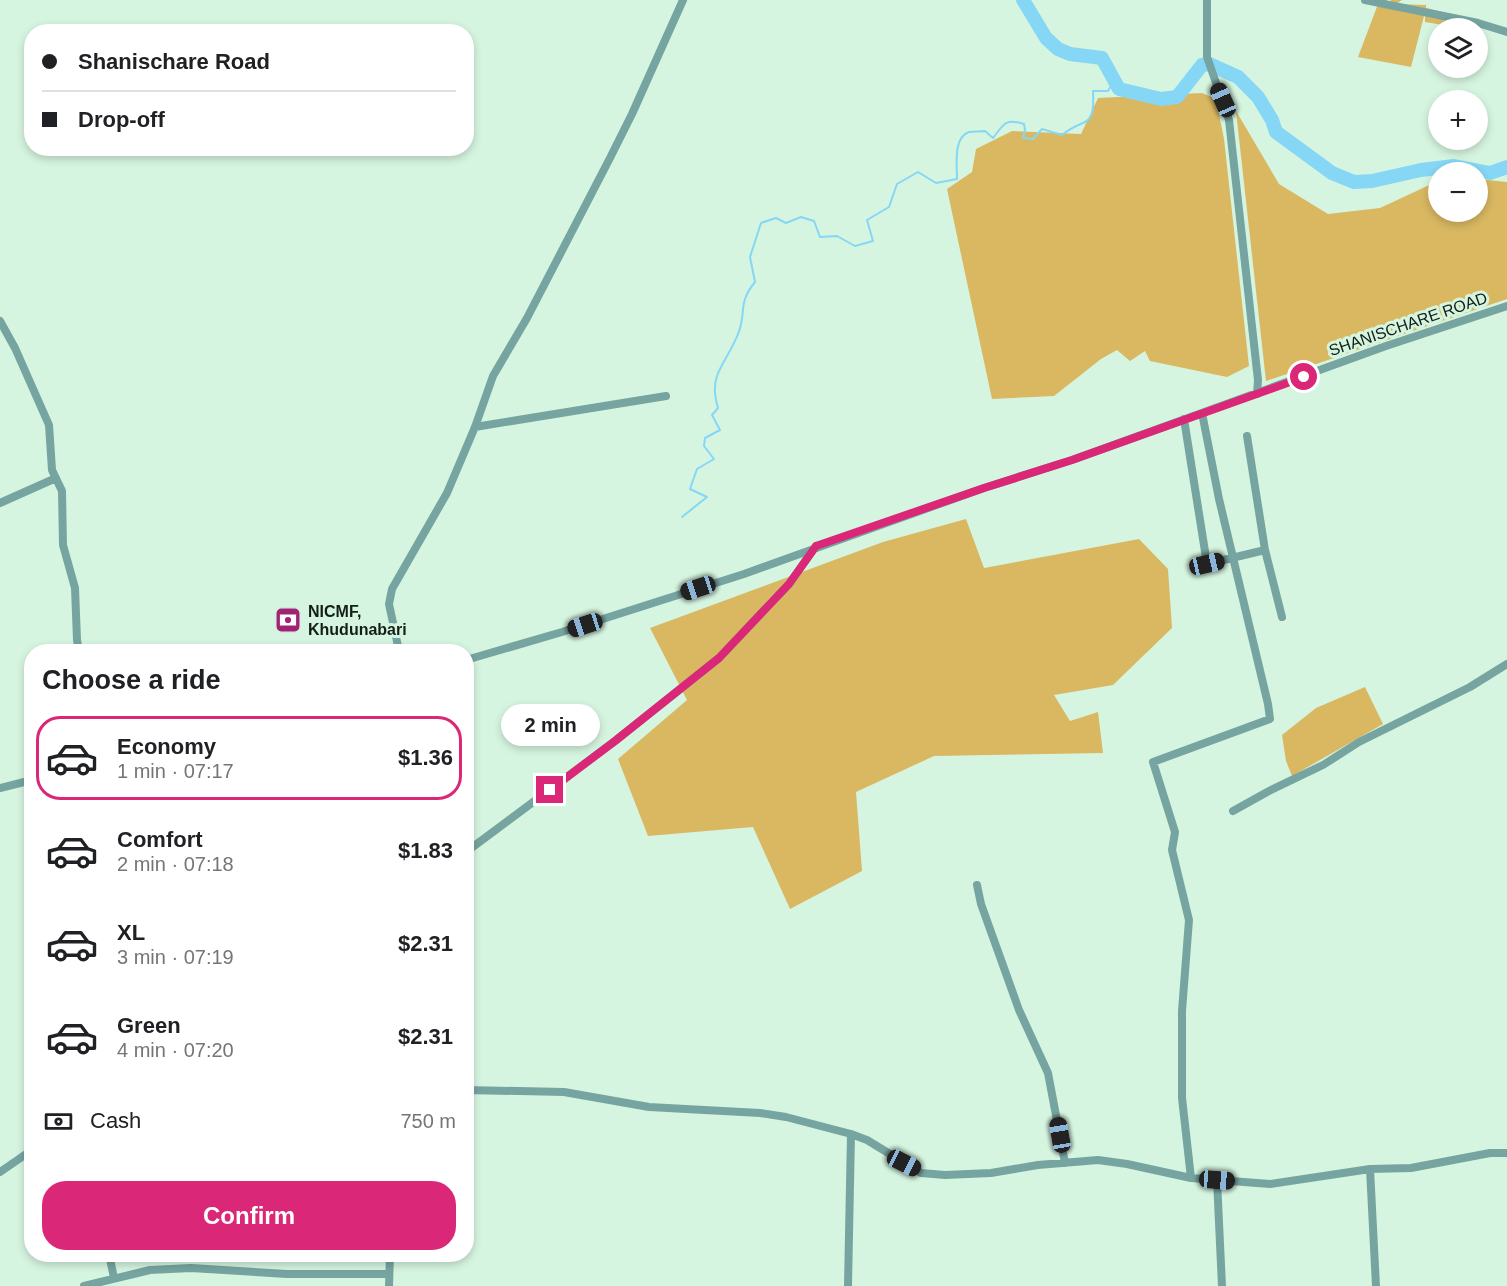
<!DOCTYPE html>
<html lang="en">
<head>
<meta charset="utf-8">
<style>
	:root { --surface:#fff; --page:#f6f6f6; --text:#202124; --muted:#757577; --line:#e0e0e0; --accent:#db2777 }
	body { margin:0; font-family:Helvetica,sans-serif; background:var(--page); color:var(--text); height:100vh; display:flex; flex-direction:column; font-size:22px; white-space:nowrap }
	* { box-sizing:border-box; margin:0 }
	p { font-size:20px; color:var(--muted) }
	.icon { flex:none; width:33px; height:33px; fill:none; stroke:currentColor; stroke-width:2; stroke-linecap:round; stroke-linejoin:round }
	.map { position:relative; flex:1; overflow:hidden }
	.panel { position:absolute; left:24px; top:644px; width:450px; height:618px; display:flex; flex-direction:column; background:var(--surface); border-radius:24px; box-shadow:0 3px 9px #0003 }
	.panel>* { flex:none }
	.top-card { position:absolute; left:24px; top:24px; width:450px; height:132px; border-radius:24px; box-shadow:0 3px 9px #0003; display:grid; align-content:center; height:132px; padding:0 18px; background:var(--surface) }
	.fabs { position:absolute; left:1428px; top:18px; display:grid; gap:12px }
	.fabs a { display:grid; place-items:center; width:60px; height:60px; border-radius:50%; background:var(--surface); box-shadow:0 3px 9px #0003; font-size:30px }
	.end { position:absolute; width:27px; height:27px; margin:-14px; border:8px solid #db2777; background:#fff; box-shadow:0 0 0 3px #fff }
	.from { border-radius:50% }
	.bubble { position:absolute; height:42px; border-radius:21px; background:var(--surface); box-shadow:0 3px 9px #0003; font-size:20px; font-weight:700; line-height:42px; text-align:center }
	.car { position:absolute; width:18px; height:36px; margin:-18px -9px; border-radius:8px; box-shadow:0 0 4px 2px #0007; background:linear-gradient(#222 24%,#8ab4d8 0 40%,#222 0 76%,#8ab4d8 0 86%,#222 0) }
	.top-card b { display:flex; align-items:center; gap:21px; height:57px; font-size:22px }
	.top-card b+b { border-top:2px solid var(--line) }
	.top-card i { width:15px; height:15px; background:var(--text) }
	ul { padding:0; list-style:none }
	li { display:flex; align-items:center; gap:18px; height:84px; margin:0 12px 9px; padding:0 6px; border:3px solid transparent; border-radius:24px }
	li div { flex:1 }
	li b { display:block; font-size:22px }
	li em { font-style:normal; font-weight:700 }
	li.active { border-color:var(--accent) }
	li>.icon { width:54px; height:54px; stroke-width:1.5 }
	h2 { padding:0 18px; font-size:27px; line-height:72px }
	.pay { display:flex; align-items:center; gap:15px; height:66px; padding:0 18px; font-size:22px }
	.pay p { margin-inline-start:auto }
	.primary-button { display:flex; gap:12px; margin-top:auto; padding:12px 18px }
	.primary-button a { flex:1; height:69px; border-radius:24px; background:var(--accent); color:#fff; font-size:24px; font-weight:700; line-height:69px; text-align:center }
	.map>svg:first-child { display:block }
	.forest { fill:#d9b861 }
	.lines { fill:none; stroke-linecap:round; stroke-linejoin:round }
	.stream { stroke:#85d7f5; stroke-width:2 }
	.river { stroke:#85d7f5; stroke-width:14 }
	.minor { stroke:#76a5a1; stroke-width:8 }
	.route { stroke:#db2777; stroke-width:8 }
	.labels { text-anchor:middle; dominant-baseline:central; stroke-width:6; stroke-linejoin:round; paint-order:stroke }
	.street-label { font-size:16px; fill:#131e17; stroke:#d6f5e0 }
	.poi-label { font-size:16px; font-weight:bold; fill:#131e17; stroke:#d6f5e0; text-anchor:start }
</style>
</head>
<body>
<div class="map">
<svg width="1507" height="1286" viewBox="0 0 1507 1286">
	<rect width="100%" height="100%" fill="#d6f5e0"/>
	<path class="forest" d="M1390,0H1402L1396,4L1426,5V8L1470,19L1466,28H1462L1425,22V12L1411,67L1358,57L1378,4L1394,3Z
		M1202,93L1216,99L1224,139L1249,366L1227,377L1150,361L1145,351L1130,361L1117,350L1101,359L1054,396L992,399L947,189L972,172L976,149L1012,131L1081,134L1098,98Z
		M1236,111L1279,184L1328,214L1380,208L1438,181V212H1478V179L1507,182V299L1266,381Z
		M966,519L984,568L1139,539L1168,569L1172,628L1113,685L1054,695L1070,721L1098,712L1103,753L934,756L856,792L862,871L790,909L753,827L648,836L618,759L687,700L650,628L883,542Z
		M1365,687L1383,724L1292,776L1286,761L1282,735L1316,708Z"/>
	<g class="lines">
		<path class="stream" d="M682,517L707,497L690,489L697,469L714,459L704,446L705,438L720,430L712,415L718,408C715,398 713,387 717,376C721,364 733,348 738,334C747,312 737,304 755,282L750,257L761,223L776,218L786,223L801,217L814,221L820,237L837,236L855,246L873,241L867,220L889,207L897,184L918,172L936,183L957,179C957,166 953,137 969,132C974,131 980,132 985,131L993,138C1004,124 1005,118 1024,124L1025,130L1023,138L1033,139L1042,129L1062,135C1085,116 1095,131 1093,91H1108L1114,81"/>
		<path class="river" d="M1023,0L1046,38L1058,49L1070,54L1102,58L1119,89L1161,99L1177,97L1202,65L1209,64L1238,77L1258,97L1272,120L1276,132L1332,173L1354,182L1372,181L1421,170L1454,166L1490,173L1507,167"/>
		<path class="minor" d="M1207,0V57L1229,120L1258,380L1257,394
			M1365,0L1478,23L1507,32
			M0,321L15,348L49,425L52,470L62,491L63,545L75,588L77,640L79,651
			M1184,419L1207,564L1265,550L1247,436
			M475,427L666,396
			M0,503L56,478
			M1265,550L1282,617
			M399,651L389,604L392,589L447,493L475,427L493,376L527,318L610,158L632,114L683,0
			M466,660L562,632L744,574L984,488L1072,460L1386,346L1507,306
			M0,788L32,780
			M1233,811L1269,791L1323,765L1359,742L1470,687L1507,664
			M466,852L615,741L719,658L789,584L816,546
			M977,885L981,904L1019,1010L1048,1073L1065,1163
			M466,1090L564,1092L649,1107L760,1113L786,1117L851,1134L867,1140L921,1173L945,1175L991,1173L1038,1165L1098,1160L1127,1164L1191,1178L1270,1184L1370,1169L1411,1168L1490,1153H1507
			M1370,1169L1376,1286
			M0,1172L32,1150
			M1191,1178L1182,1098V1011L1189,920L1172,850L1175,832L1153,762L1270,719L1268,704L1219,499L1202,413
			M1217,1180L1222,1286
			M109,1254L114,1278
			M84,1286L150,1270L191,1268L287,1274H389
			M389,1286L390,1254
			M848,1286L851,1134"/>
	</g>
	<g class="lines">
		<path class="route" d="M550,790L615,741L719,658L789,584L816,546L984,488L1072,460L1304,377"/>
	</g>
	<defs>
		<g id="bank-square" transform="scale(1.35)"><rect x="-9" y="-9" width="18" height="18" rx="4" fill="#a22273" stroke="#d6f5e0"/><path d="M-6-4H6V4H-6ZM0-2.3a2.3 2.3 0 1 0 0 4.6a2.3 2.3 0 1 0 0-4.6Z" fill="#fff"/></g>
	</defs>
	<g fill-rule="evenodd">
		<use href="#bank-square" x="288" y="620"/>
	</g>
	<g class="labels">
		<g class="street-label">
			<text transform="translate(1408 324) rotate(-19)">SHANISCHARE ROAD</text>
		</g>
		<g class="poi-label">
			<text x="308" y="611">NICMF,<tspan x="308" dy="18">Khudunabari</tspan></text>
		</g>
	</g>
</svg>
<div class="fabs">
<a><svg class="icon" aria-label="layers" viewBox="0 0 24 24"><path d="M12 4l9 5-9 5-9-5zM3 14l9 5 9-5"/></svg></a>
<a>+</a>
<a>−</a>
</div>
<i class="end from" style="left:1304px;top:377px"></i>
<i class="end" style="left:550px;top:790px"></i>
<div class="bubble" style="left:501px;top:704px;width:99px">2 min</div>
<i class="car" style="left:1223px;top:100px;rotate:336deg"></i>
<i class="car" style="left:1207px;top:564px;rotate:77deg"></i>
<i class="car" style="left:698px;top:588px;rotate:252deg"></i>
<i class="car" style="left:585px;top:625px;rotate:252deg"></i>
<i class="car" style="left:1060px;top:1135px;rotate:350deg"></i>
<i class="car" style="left:904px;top:1163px;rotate:117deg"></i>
<i class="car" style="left:1217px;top:1180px;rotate:94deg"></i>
<div class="top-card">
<b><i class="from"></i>Shanischare Road</b>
<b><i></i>Drop-off</b>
</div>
<section class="panel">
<h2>Choose a ride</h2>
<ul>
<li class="active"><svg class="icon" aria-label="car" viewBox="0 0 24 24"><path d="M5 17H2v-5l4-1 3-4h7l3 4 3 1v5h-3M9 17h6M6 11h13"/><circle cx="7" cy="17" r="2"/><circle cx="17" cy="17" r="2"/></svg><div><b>Economy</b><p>1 min · 07:17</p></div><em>$1.36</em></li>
<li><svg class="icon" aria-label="car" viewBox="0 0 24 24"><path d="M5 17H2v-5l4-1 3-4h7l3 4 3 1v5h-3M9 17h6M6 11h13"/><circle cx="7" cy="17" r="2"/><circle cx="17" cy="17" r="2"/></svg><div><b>Comfort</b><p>2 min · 07:18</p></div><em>$1.83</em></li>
<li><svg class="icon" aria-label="car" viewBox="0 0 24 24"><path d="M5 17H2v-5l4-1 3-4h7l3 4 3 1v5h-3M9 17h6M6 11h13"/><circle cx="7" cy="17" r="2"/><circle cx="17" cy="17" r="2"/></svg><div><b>XL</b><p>3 min · 07:19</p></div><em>$2.31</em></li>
<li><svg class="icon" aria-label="car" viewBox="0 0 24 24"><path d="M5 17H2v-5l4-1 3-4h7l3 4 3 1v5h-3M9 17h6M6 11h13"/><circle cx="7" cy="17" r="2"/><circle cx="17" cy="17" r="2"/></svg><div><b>Green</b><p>4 min · 07:20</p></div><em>$2.31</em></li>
</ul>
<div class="pay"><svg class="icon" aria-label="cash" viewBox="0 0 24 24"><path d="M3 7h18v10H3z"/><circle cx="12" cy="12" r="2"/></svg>Cash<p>750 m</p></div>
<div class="primary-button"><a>Confirm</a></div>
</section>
</div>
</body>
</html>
